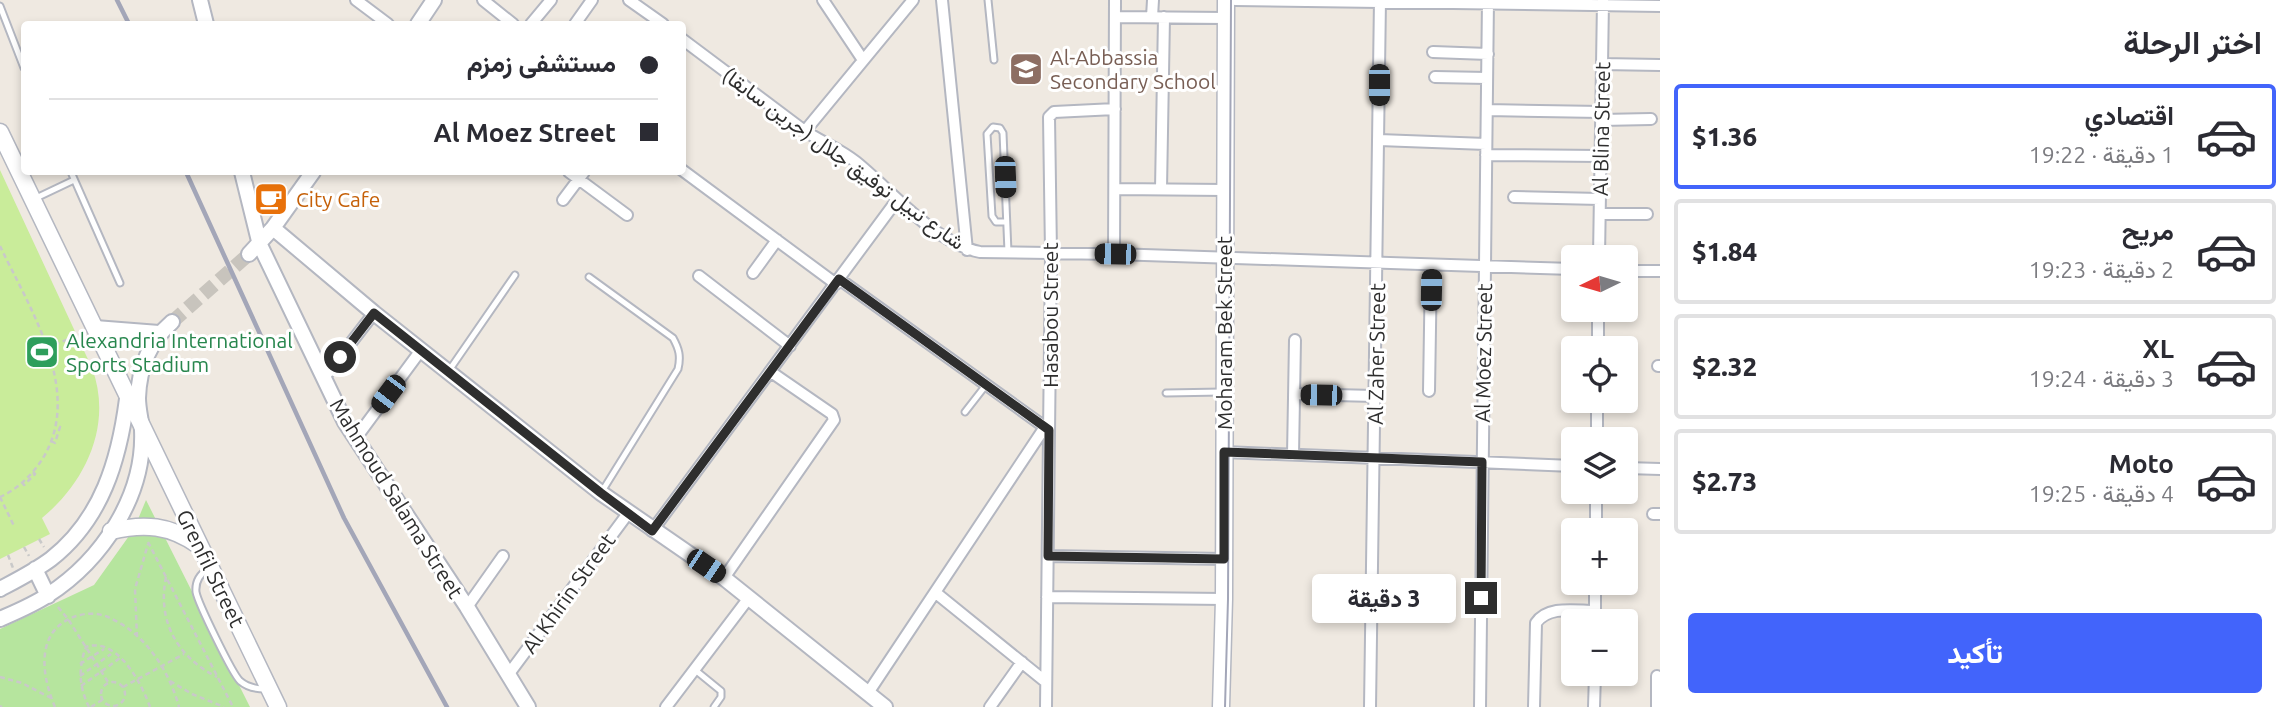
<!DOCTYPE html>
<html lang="ar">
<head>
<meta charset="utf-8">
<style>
	:root { --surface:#fff; --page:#f2f2f3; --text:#2b2b33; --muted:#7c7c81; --line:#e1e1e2; --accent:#4264fb }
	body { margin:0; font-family:Ubuntu,Vazirmatn,sans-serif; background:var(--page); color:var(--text); direction:rtl; height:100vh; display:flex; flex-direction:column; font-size:26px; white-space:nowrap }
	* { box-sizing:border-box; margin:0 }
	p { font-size:23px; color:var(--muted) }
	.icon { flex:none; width:38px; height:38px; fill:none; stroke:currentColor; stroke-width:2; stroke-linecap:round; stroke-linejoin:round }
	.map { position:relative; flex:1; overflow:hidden; direction:ltr }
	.sheet { display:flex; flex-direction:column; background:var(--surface); width:630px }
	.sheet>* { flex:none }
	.guide { position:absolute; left:21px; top:21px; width:665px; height:154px; border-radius:7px; box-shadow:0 4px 10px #0003; direction:rtl; display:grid; align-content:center; height:154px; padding:0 28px; background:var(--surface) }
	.needle { width:46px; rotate:265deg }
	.controls { position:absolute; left:1561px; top:245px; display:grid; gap:14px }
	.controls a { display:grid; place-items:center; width:77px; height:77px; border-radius:7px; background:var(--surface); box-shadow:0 4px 10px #0003; font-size:35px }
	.end { position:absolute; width:32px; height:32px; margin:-16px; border:9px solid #2e2e2e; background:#fff; box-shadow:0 0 0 4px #fff }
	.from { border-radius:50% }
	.bubble { position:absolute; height:49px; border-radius:7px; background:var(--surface); box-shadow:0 4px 10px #0003; font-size:23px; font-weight:800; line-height:49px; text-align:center; direction:rtl }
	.car { position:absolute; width:21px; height:42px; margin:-21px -10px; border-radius:9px; box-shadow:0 0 5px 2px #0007; background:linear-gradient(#222 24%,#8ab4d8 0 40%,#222 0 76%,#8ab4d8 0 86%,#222 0) }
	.guide b { display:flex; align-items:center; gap:24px; height:66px; font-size:26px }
	.guide b+b { border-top:2px solid var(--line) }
	.guide i { width:18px; height:18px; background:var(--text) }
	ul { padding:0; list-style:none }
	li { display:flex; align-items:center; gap:21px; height:105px; margin:0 14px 10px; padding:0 14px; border:4px solid var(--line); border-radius:7px }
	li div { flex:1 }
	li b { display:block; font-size:26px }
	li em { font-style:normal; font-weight:800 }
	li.active { border-color:var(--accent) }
	li>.icon { width:63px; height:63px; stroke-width:1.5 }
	h2 { padding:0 28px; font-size:32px; line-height:84px }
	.primary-button { display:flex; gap:14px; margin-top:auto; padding:14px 28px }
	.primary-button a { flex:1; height:80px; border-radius:7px; background:var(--accent); color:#fff; font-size:28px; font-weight:800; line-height:80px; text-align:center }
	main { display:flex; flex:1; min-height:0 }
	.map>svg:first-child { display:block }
	.green { fill:#b6e59e }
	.pitch { fill:#c9ec9a }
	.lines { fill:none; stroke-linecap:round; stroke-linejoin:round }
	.tertiary-tunnel { stroke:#c8c4bd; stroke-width:14; stroke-dasharray:14 7; stroke-linecap:butt }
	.service-casing { stroke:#b4b7c1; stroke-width:9 }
	.minor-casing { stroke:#b4b7c1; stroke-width:14 }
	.tertiary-casing { stroke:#b4b7c1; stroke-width:18 }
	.secondary-casing { stroke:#b4b7c1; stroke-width:19 }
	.path { stroke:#c9c9c9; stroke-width:2.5; stroke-dasharray:5 3.5; stroke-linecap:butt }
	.service { stroke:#fff; stroke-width:5 }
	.minor { stroke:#fff; stroke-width:10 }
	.tertiary { stroke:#fff; stroke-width:14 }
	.secondary { stroke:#fff; stroke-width:16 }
	.tram { stroke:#a3a6b8; stroke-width:2 }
	.rail { stroke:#a3a6b8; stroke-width:4.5 }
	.route { stroke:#2e2e2e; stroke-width:9 }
	.labels { text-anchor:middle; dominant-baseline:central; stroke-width:6; stroke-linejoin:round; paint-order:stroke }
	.education-label { font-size:21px; fill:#785e54; stroke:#fff; text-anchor:start }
	.street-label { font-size:21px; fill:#2e2e2e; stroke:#fff }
	.food-label { font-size:21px; fill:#c56008; stroke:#fff; text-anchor:start }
	.leisure-label { font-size:21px; fill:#27864d; stroke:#fff; text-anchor:start }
</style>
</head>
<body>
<main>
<section class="sheet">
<h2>اختر الرحلة</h2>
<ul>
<li class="active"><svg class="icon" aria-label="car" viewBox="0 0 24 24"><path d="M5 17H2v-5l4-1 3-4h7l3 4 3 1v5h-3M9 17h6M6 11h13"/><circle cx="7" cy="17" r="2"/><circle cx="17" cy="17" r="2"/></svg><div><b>اقتصادي</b><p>1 دقيقة · 19:22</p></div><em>$1.36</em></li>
<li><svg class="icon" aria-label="car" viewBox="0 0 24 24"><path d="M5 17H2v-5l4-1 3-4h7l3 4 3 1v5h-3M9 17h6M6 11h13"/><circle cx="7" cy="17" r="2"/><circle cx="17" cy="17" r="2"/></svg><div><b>مريح</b><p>2 دقيقة · 19:23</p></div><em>$1.84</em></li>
<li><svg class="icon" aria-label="car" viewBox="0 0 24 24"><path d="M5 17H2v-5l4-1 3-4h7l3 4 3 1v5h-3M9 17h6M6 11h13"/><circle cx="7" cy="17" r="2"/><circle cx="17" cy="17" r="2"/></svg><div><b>XL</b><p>3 دقيقة · 19:24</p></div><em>$2.32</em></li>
<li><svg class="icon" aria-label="car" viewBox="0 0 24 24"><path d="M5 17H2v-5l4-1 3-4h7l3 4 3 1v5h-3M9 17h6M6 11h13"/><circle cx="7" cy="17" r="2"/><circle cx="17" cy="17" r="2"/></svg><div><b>Moto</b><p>4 دقيقة · 19:25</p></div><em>$2.73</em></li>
</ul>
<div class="primary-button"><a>تأكيد</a></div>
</section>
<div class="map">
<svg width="1660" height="707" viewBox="0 0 1660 707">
	<rect width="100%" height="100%" fill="#efe9e1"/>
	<path class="green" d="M146,500L250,707H0V629L94,585L134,529Z"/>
	<path class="pitch" d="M0,170L92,368C113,424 86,482 42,518L50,534L0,559Z"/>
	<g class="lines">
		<path class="tertiary-tunnel" d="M172,322L249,254"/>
		<g class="service-casing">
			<path id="service" d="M988,0L994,60
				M0,6L24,68
				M71,172L120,283
				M34,199L74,180
				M1006,222H996L992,216L987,134L993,127L1000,128L1003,133L1008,252
				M589,277L673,338C679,349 681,356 678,369L601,493
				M448,372L515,275
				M1166,393L1222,392
				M965,412L986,385
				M208,569C200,574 195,581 196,592C198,603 232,673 240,681C247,687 256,689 265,689
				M694,669L721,691V697L714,707"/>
		</g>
		<g class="minor-casing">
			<path id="minor" d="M356,0L388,24
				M483,0L513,24
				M629,0L663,24
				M823,0L863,60
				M942,0L967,250
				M1235,0L1660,6
				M1115,17L1226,18
				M1152,17L1153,0
				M531,24L551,0
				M575,24L592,0
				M682,39C722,69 762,99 802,129C819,141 840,149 856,162C892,191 934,243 980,252L1114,254L1573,269
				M1433,52L1488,54
				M1602,64L1660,65
				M1435,77L1487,78
				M1487,110L1601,112
				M1601,120L1651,119
				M805,131L913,0
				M1379,140L1486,144
				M1486,155L1600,156
				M682,170L836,284
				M569,172L627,215
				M1115,189L1225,190
				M1161,189L1164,17
				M1514,197L1600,199
				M563,200L584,172
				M1600,214H1647
				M1114,254L1115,0
				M1599,257L1603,1
				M1626,271H1660
				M753,273L777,240
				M699,276L790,346
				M839,279L1049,430
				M1598,348V310
				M1658,366H1660
				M323,379L374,313
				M1429,391L1431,265
				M1294,394L1375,396
				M356,438L421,350
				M1597,439V401
				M1224,452L1573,466
				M1293,455L1295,340
				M1626,468L1660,469
				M1653,514H1660
				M1596,530V492
				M652,531L897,200
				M1048,556L1224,559
				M724,578L834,420L832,414L771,372
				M936,593L1046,682
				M1047,597L1224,599
				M467,607L503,556
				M1595,621V583
				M508,675L629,512
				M1657,676V707
				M868,693L1045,427
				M666,707L748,599
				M990,707L1022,662
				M1046,707L1051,253L1049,117L1054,112L1115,109
				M1370,707L1380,0
				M1480,707L1488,0
				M1534,707L1536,623C1548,605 1576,611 1595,611
				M1594,707L1595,674"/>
		</g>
		<g class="tertiary-casing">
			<path id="tertiary" d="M200,0L206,24
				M418,24L434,0
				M242,172L260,245L345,422L467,607L528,707
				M273,228L374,313L601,493L724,578L885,707
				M249,254L273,228L313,172
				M95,328L159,333
				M35,569L48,596
				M0,589C17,580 35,571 51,559C102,519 119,460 127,399
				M0,619C16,612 33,605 48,595C102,560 145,496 142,430C141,419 138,409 138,398C139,368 150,341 172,322"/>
		</g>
		<g class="secondary-casing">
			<path id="secondary" d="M0,132L278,707
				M111,531C144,523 170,525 198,545
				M1221,707L1224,599L1226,0"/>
		</g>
		<path class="path" d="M0,246C29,307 84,391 43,458C33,474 18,489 0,497
			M47,348L83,333
			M51,441L55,443L60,427L56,426
			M22,482L24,485L35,474L33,472
			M0,497L14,526
			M39,539L44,547
			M148,542L233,707
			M24,547L29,556
			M8,555L13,568
			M166,577C157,621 177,657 217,677
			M58,607L68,619L108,682
			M137,637L135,589L148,544
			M80,664L104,649
			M80,676L111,654
			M0,677L22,683L51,698
			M170,681L192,694L224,707
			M101 694a12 12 0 1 1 24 0a12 12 0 1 1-24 0Z
			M81,686L120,658
			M123,687L184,654
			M0,706L2,707
			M55,707C42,677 35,634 71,618C82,613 96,612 108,617C145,633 169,670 179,707
			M89,707C79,687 78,668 86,647C117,636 142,684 150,707
			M91,707L102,700"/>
		<use href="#service" class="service"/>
		<use href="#minor" class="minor"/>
		<use href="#tertiary" class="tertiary"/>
		<use href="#secondary" class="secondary"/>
		<path class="tram" d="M1225,707L1228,599L1231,0"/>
		<path class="rail" d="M117,0L129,24
			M186,172L344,518L447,707"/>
	</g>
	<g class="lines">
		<path class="route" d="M340,357L374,313L601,493L652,531L839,279L1049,430L1048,556L1224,559V452L1482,462L1481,598"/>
	</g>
	<defs>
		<g id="school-square" transform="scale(1.75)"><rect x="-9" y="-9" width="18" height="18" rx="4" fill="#8d6e63" stroke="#fff"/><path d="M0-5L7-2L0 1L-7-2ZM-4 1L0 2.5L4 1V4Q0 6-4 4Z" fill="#fff"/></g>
		<g id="cafe-square" transform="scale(1.75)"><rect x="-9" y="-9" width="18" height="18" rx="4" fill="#e8710a" stroke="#fff"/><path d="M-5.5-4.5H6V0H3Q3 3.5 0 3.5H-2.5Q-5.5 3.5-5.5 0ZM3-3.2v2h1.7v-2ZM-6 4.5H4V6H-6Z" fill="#fff"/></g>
		<g id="stadium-square" transform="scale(1.75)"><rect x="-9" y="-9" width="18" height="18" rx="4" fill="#2e9e5b" stroke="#fff"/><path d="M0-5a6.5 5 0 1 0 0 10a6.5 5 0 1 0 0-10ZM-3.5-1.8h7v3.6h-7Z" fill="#fff"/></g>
	</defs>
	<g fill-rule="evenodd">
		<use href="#school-square" x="1026" y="69"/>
		<use href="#cafe-square" x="271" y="199"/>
		<use href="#stadium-square" x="42" y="352"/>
	</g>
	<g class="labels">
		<g class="education-label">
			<text x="1050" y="57">Al-Abbassia<tspan x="1050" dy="24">Secondary School</tspan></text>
		</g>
		<g class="street-label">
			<text transform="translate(1601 129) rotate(-89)">Al Blina Street</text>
			<text transform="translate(844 158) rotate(36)">شارع نبيل توفيق جلال (جرين سابقا)</text>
			<text transform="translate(1050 315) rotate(-90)">Hasabou Street</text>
			<text transform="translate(1224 333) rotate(-90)">Moharam Bek Street</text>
			<text transform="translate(1483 353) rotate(-89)">Al Moez Street</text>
			<text transform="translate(1376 354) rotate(-89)">Al Zaher Street</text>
			<text transform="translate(397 498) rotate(58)">Mahmoud Salama Street</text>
			<text transform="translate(211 568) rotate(64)">Grenfil Street</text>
			<text transform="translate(568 593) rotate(-54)">Al Khirin Street</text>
		</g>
		<g class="food-label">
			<text x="296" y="199">City Cafe</text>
		</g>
		<g class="leisure-label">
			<text x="66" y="340">Alexandria International<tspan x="66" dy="24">Sports Stadium</tspan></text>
		</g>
	</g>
</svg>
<div class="controls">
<a><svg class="needle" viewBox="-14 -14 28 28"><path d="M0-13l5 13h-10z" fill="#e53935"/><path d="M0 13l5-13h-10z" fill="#7c7c81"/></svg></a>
<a><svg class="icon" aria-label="locate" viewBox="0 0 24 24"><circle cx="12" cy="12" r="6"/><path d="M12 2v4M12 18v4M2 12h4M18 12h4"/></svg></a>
<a><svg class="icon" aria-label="layers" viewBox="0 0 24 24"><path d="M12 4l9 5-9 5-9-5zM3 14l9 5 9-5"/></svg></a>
<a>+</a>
<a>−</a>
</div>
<i class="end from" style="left:340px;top:357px"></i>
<i class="end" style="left:1481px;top:598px"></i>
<div class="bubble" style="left:1312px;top:574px;width:144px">3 دقيقة</div>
<i class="car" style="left:1379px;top:85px;rotate:180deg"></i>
<i class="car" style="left:1005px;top:177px;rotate:178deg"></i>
<i class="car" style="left:1115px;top:254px;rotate:271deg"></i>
<i class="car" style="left:1431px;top:290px;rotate:1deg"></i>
<i class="car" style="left:388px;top:394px;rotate:217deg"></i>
<i class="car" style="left:1321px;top:395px;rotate:271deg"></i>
<i class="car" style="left:706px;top:566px;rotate:124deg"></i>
<div class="guide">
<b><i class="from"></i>مستشفى زمزم</b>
<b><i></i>Al Moez Street</b>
</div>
</div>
</main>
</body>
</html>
